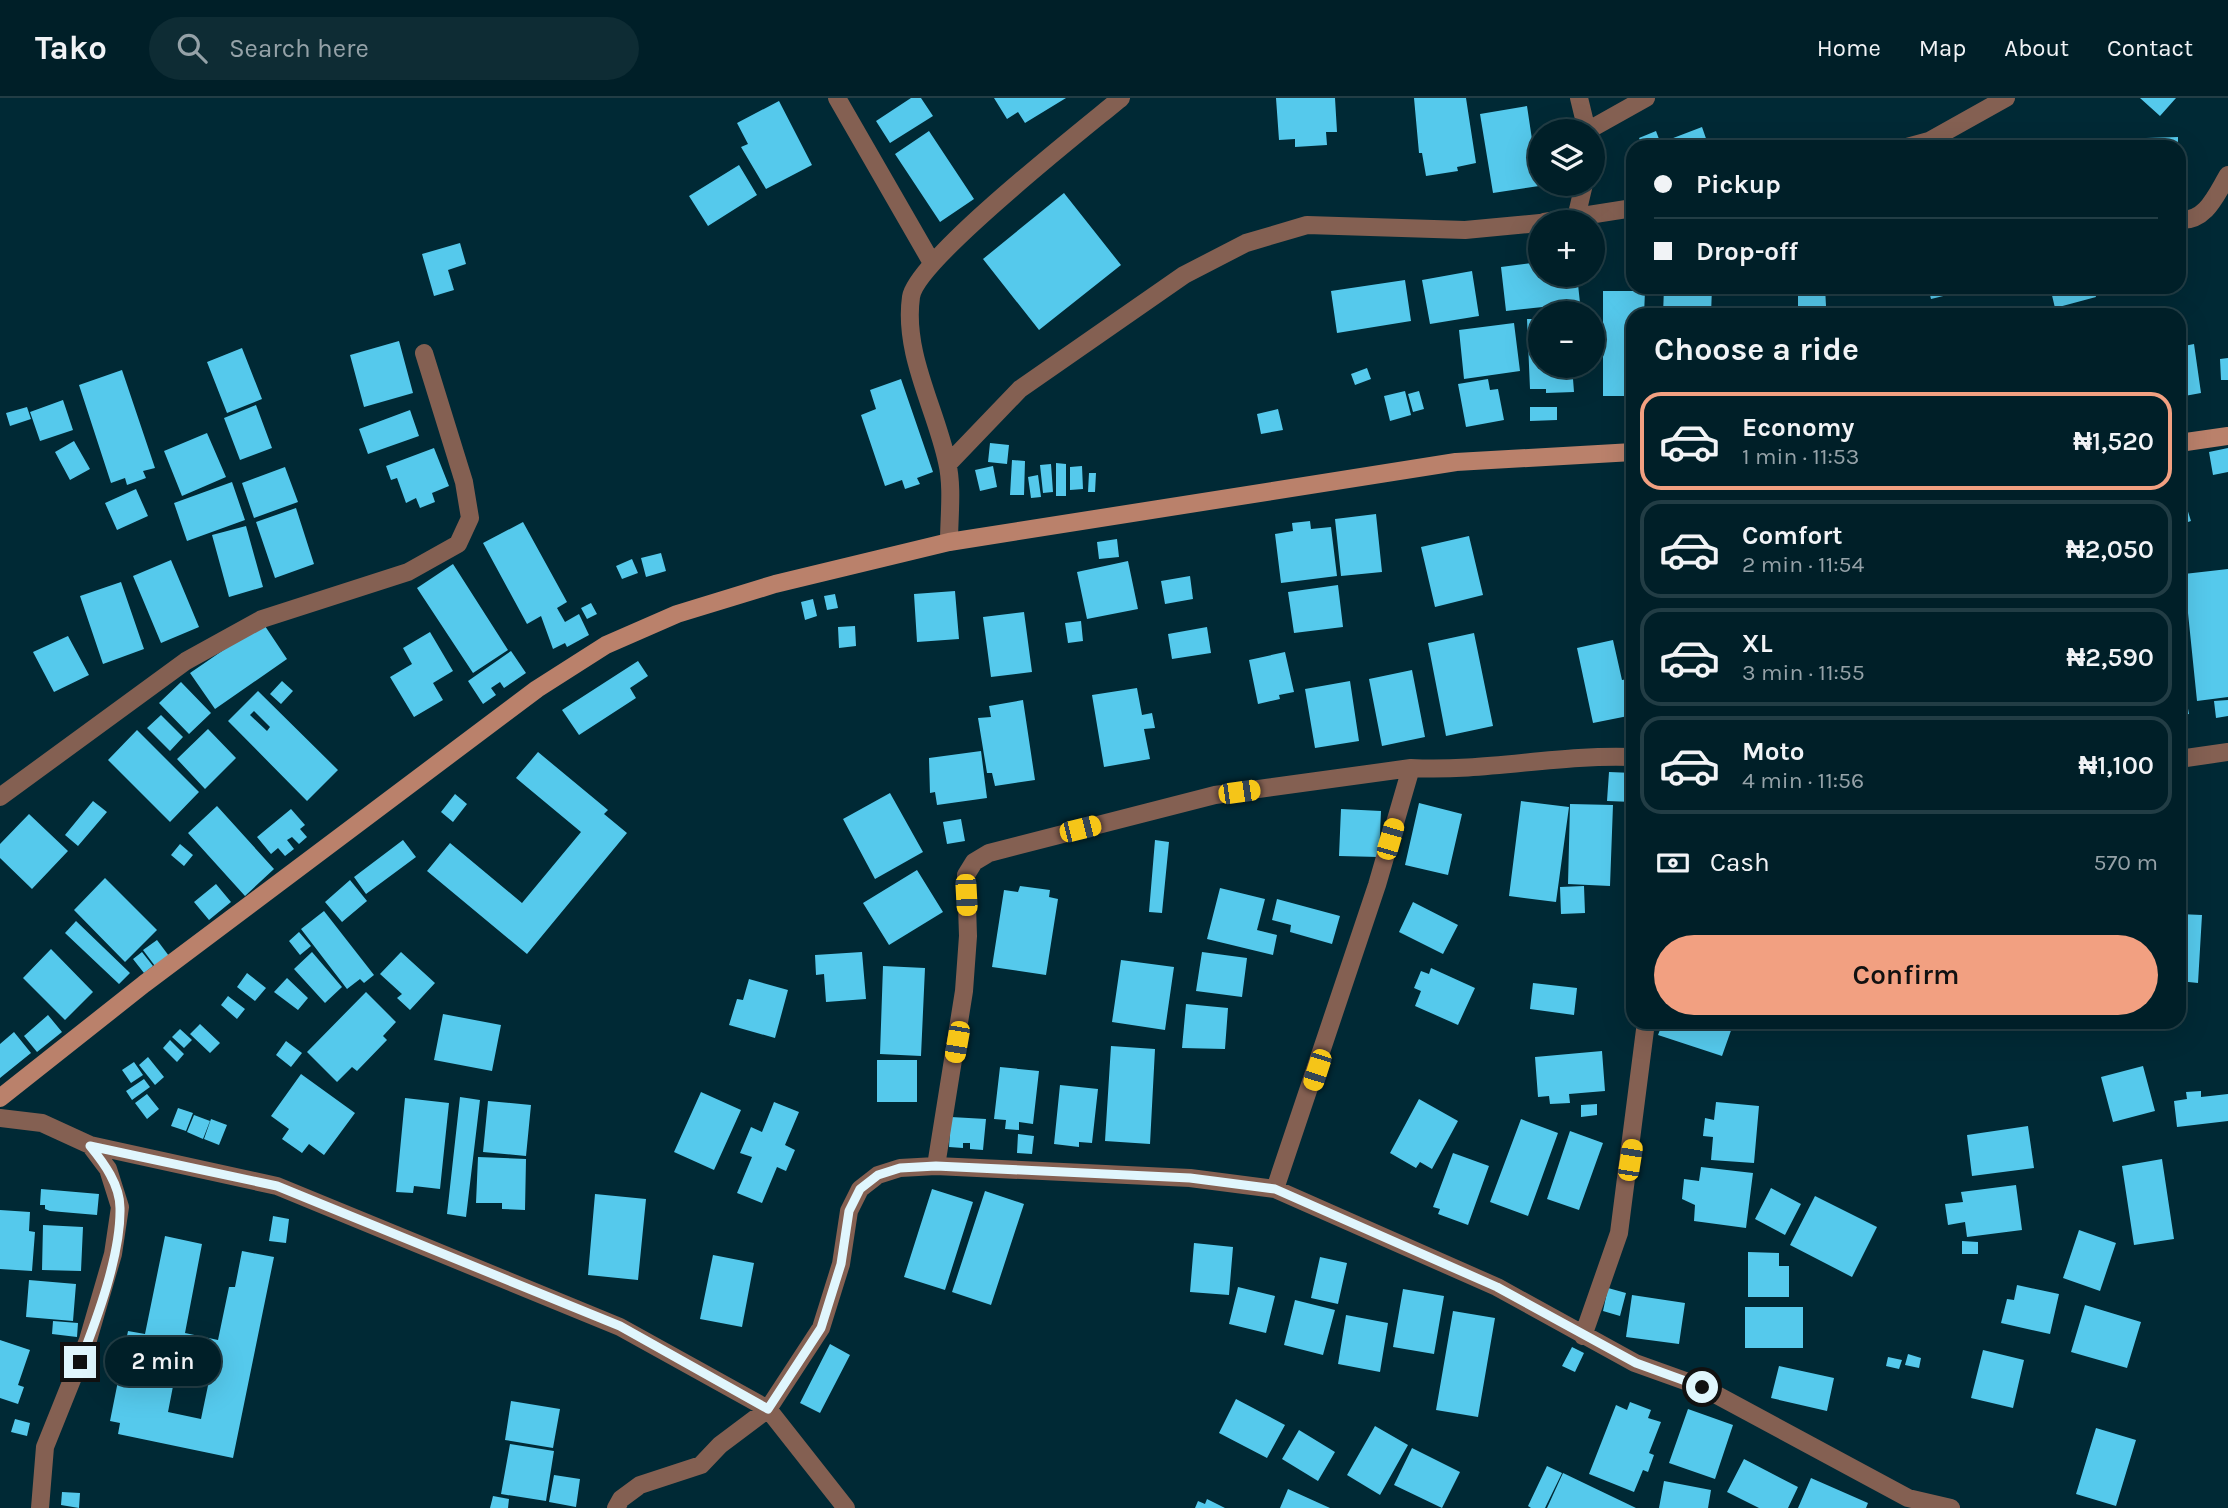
<!DOCTYPE html>
<html lang="en">
<head>
<meta charset="utf-8">
<style>
	:root { --surface:#001f28; --page:#0e2c34; --text:#f1f3f6; --muted:#95a2a8; --line:#223d45; --accent:#f2a081 }
	body { margin:0; font-family:Karla,sans-serif; background:var(--page); color:var(--text); height:100vh; display:flex; flex-direction:column; font-size:26px; white-space:nowrap }
	* { box-sizing:border-box; margin:0 }
	p { font-size:23px; color:var(--muted) }
	.icon { flex:none; width:38px; height:38px; fill:none; stroke:currentColor; stroke-width:2; stroke-linecap:round; stroke-linejoin:round }
	.map { position:relative; flex:1; overflow:hidden }
	.panel { position:absolute; left:1626px; top:210px; width:560px; height:721px; display:flex; flex-direction:column; background:var(--surface); border-radius:21px; box-shadow:0 7px 28px #0002,0 0 0 2px var(--line) }
	.panel>* { flex:none }
	.banner { position:absolute; left:1626px; top:42px; width:560px; height:154px; border-radius:21px; box-shadow:0 7px 28px #0002,0 0 0 2px var(--line); display:grid; align-content:center; height:154px; padding:0 28px; background:var(--surface) }
	.controls { position:absolute; left:1528px; top:21px; display:grid; gap:14px }
	.controls a { display:grid; place-items:center; width:77px; height:77px; border-radius:50%; background:var(--surface); box-shadow:0 7px 28px #0002,0 0 0 2px var(--line); font-size:35px }
	.end { position:absolute; width:32px; height:32px; margin:-16px; border:9px solid #e0f6fd; background:#111; box-shadow:0 0 0 4px #111 }
	.from { border-radius:50% }
	.bubble { position:absolute; height:49px; border-radius:24px; background:var(--surface); box-shadow:0 7px 28px #0002,0 0 0 2px var(--line); font-size:23px; font-weight:600; line-height:49px; text-align:center }
	.car { position:absolute; width:21px; height:42px; margin:-21px -10px; border-radius:9px; box-shadow:0 0 5px 2px #0007; background:linear-gradient(#f5c518 24%,#345 0 40%,#f5c518 0 76%,#345 0 86%,#f5c518 0) }
	.banner b { display:flex; align-items:center; gap:24px; height:66px; font-size:26px }
	.banner b+b { border-top:2px solid var(--line) }
	.banner i { width:18px; height:18px; background:var(--text) }
	ul { padding:0; list-style:none }
	li { display:flex; align-items:center; gap:21px; height:98px; margin:0 14px 10px; padding:0 14px; border:4px solid var(--line); border-radius:21px }
	li div { flex:1 }
	li b { display:block; font-size:26px }
	li em { font-style:normal; font-weight:600 }
	li.on { border-color:var(--accent) }
	li>.icon { width:63px; height:63px; stroke-width:1.5 }
	h2 { padding:0 28px; font-size:32px; line-height:84px }
	.pay { display:flex; align-items:center; gap:18px; height:77px; padding:0 28px; font-size:26px }
	.pay p { margin-inline-start:auto }
	.cta { display:flex; gap:14px; margin-top:auto; padding:14px 28px }
	.cta a { flex:1; height:80px; border-radius:42px; background:var(--accent); color:#111; font-size:28px; font-weight:600; line-height:80px; text-align:center }
	header { display:flex; align-items:center; gap:42px; box-sizing:border-box; height:98px; padding:0 35px; background:var(--surface); border-bottom:2px solid var(--line) }
	header strong { font-size:33px }
	nav { display:flex; gap:38px; margin-inline-start:auto; font-size:24px }
	.search { width:490px; height:63px; background:var(--page); display:flex; align-items:center; gap:18px; box-sizing:border-box; padding:0 24px; border-radius:38px; color:var(--muted); font-size:26px }
	.map>svg:first-child { display:block }
	.building { fill:#55c9ec; fill-rule:evenodd }
	.lines { fill:none; stroke-linecap:round; stroke-linejoin:round }
	.street { stroke:#846052; stroke-width:18 }
	.secondary { stroke:#ba816b; stroke-width:18 }
	.route { stroke:#e0f6fd; stroke-width:9 }
</style>
</head>
<body>
<header>
<strong>Tako</strong>
<div class="search"><svg class="icon" aria-label="search" viewBox="0 0 24 24"><circle cx="10" cy="10" r="6"/><path d="M15 15l6 6"/></svg>Search here</div>
<nav><a>Home</a><a>Map</a><a>About</a><a>Contact</a></nav>
</header>
<div class="map">
<svg width="2228" height="1410" viewBox="0 0 2228 1410">
	<rect width="100%" height="100%" fill="#002935"/>
	<path class="building" d="M911,0H921L933,18L890,45L876,23Z
		M994,0H1066L1025,25L1018,14L1007,21Z
		M1276,0H1335L1337,34H1326L1327,47L1295,49V41L1279,42Z
		M1414,0H1466L1476,65L1457,69L1458,73L1426,78L1422,55H1419Z
		M2140,0H2176L2160,18Z
		M779,3L812,67L766,91L741,49L748,46L737,25Z
		M1527,8L1539,88L1493,95L1480,16Z
		M1702,29L1709,49H1671L1668,42Z
		M929,33L974,101L940,124L895,56Z
		M1656,33L1662,49H1643L1639,40Z
		M2178,39V49H2146V40Z
		M739,67L757,97L708,128L689,98Z
		M1064,95L1121,167L1039,232L983,161Z
		M460,145L466,166L448,172L454,192L434,198L422,156Z
		M1540,164V177H1577L1580,205L1506,213L1501,169Z
		M1472,173L1479,218L1430,226L1422,182Z
		M1405,182L1411,223L1337,235L1331,193Z
		M1664,189H1712L1711,217H1663Z
		M1798,189H1825L1826,208L1798,209Z
		M1928,189H1976V190L1931,201Z
		M2050,189H2093L2096,199L2055,210Z
		M2118,189H2160L2161,196L2119,198Z
		M1603,193H1645L1644,217H1633V298H1603V246H1598V228L1603,227Z
		M1527,221H1540V268H1572L1574,294L1546,295V291H1530Z
		M1514,225L1520,273L1464,281L1459,232Z
		M399,243L413,295L364,309L350,257Z
		M2194,246L2201,295L2179,299V249Z
		M242,250L262,301L227,315L207,264Z
		M2228,260V282H2221L2220,261Z
		M1367,270L1371,281L1355,287L1351,276Z
		M122,272L155,370L143,373L146,380L127,387L125,380L111,385L79,287Z
		M901,281L933,374L917,380L920,386L905,391L902,382L885,388L861,317L876,311L870,292Z
		M1488,281L1490,292L1498,291L1504,322L1466,329L1458,286Z
		M1405,293L1411,317L1390,323L1384,298Z
		M1419,293L1424,311L1413,314L1408,296Z
		M63,302L73,332L40,343L30,314Z
		M256,307L272,350L240,362L224,320Z
		M27,309L31,321L10,328L6,315Z
		M1530,309H1557V322L1530,323Z
		M1278,311L1283,332L1261,336L1257,316Z
		M410,312L419,338L368,356L359,331Z
		M207,335L226,379L182,398L164,353Z
		M74,343L90,371L70,382L55,354Z
		M990,345L1009,347L1007,366L988,364Z
		M434,350L449,388L432,395L435,404L420,410L416,400L406,405L397,380L391,382L386,368Z
		M2228,350V374L2213,377L2209,354Z
		M1012,362L1025,363L1024,397H1010Z
		M1056,365L1066,366V398H1056Z
		M1051,366L1053,394L1043,395L1040,367Z
		M993,368L997,389L980,393L975,372Z
		M1082,368L1083,391L1070,392V369Z
		M285,369L298,404L254,420L242,385Z
		M1089,375H1096L1095,394H1088Z
		M1038,377L1041,399L1031,400L1028,379Z
		M232,384L245,422L187,443L174,405Z
		M2179,385L2191,423L2179,427Z
		M136,391L148,418L117,432L105,405Z
		M296,410L314,466L275,480L256,424Z
		M1376,416L1382,474L1341,478L1335,421Z
		M1310,423L1311,431L1331,429L1337,478L1281,485L1275,436L1293,433L1292,425Z
		M523,424L567,504L557,510L565,524L579,516L589,537L567,549L565,545L553,551L541,518L527,526L483,445Z
		M246,428L263,489L229,499L212,437Z
		M1469,438L1483,497L1435,509L1421,449Z
		M1117,441L1119,459L1099,461L1097,444Z
		M661,455L666,473L646,479L641,460Z
		M632,461L638,475L622,481L616,468Z
		M171,462L199,529L161,545L133,478Z
		M1128,463L1138,511L1087,521L1077,474Z
		M453,466L508,552L473,575L417,490Z
		M2228,471V599L2197,603L2184,476Z
		M1190,478L1193,501L1165,506L1161,483Z
		M121,484L144,551L103,566L80,498Z
		M1338,487L1343,529L1294,535L1288,494Z
		M955,493L959,541L917,544L914,496Z
		M835,496L838,510L827,512L824,498Z
		M813,501L817,518L805,522L801,504Z
		M591,505L597,516L587,521L581,510Z
		M1024,514L1032,574L991,579L983,519Z
		M1081,523L1083,543L1068,545L1065,525Z
		M263,525L287,561L215,611L190,575Z
		M855,528L856,548L839,550L838,529Z
		M1207,529L1211,555L1172,561L1168,536Z
		M430,534L453,573L433,585L443,602L414,619L390,579L412,566L403,550Z
		M1474,535L1493,628L1446,638L1428,545Z
		M68,538L89,577L54,594L33,554Z
		M1613,542L1622,582L1633,580V617L1593,625L1577,550Z
		M511,553L526,575L504,590L500,584L491,590L496,597L483,606L468,583Z
		M1285,554L1294,594L1279,597L1280,601L1258,606L1249,562Z
		M2179,561L2189,616L2179,617Z
		M638,563L648,578L630,590L636,600L579,637L562,612Z
		M1412,572L1425,639L1382,648L1369,581Z
		M282,583L293,593L281,606L270,596Z
		M1350,583L1359,643L1315,650L1305,591Z
		M181,584L211,615L189,636L159,605Z
		M1137,590L1142,617L1152,615L1155,630L1144,631L1150,661L1104,669L1092,597Z
		M258,593L338,672L307,703L228,623ZM254,613L270,629L267,633L250,617Z
		M1023,602L1035,682L995,688L992,675H987L978,620L991,619L989,608Z
		M2228,602V618L2216,620L2214,603Z
		M161,617L183,639L170,653L147,630Z
		M208,631L236,660L205,691L177,661Z
		M137,632L199,694L170,724L108,662Z
		M981,653L987,700L937,707L935,694L930,695L929,660Z
		M538,654L608,712L604,716L627,735L527,856L427,773L450,745L522,805L581,734L516,680Z
		M1609,674L1633,675V704L1607,703Z
		M890,695L923,754L875,781L843,721Z
		M455,696L467,706L453,724L441,714Z
		M93,703L107,714L78,748L65,737Z
		M1521,703L1569,709L1556,804L1509,798Z
		M1419,705L1462,716L1448,777L1405,767Z
		M1570,706L1613,707L1610,788L1568,786Z
		M217,708L274,771L245,798L188,735Z
		M291,711L305,727L300,731L307,739L299,746L292,739L287,742L294,751L285,758L278,750L271,756L257,739Z
		M1341,711L1381,713L1379,759L1339,758Z
		M29,716L68,753L32,791L0,760V746Z
		M961,721L965,743L947,746L943,724Z
		M403,742L416,759L366,796L354,779Z
		M1155,742L1169,744L1162,815L1149,814Z
		M180,746L193,757L184,768L171,757Z
		M917,772L943,814L889,847L863,805Z
		M105,780L157,832L125,864L74,812Z
		M350,782L367,803L342,824L325,804Z
		M216,786L231,804L209,822L194,804Z
		M1020,788L1050,792L1049,799L1058,801L1046,877L992,869L1004,792L1018,794Z
		M1584,788L1585,815L1561,816L1560,789Z
		M1220,790L1265,801L1257,832L1277,837L1273,857L1207,841Z
		M1277,801L1340,818L1332,846L1290,834L1291,827L1272,822Z
		M1413,804L1458,827L1443,856L1399,834Z
		M324,813L374,877L364,885L360,881L347,891L301,831Z
		M2179,816L2202,817L2198,885L2179,883Z
		M76,823L130,875L119,886L65,835Z
		M299,834L311,848L300,857L289,843Z
		M157,842L169,858L155,868L143,852Z
		M51,851L93,894L65,922L23,880Z
		M142,854L153,868L144,875L133,861Z
		M312,854L342,889L325,905L294,871Z
		M401,854L435,885L410,912L397,900L402,896L380,876Z
		M862,854L866,901L826,904L824,876L816,877L815,857Z
		M1202,854L1247,860L1242,899L1196,893Z
		M1121,862L1174,869L1165,932L1112,924Z
		M883,868L925,870L921,958L880,956Z
		M1431,870L1475,890L1458,927L1415,908L1421,893L1414,890L1421,873L1429,876Z
		M247,875L266,890L255,903L237,889Z
		M287,880L308,900L298,912L274,894Z
		M749,881L788,892L775,940L729,927L737,901L743,902Z
		M1533,885L1577,890L1574,917L1530,911Z
		M366,894L396,924L383,938L387,942L357,973L352,969L337,984L307,954Z
		M228,898L245,911L237,921L221,907Z
		M1186,906L1228,910L1225,951L1182,950Z
		M443,916L501,927L492,973L434,962Z
		M48,917L62,934L37,954L24,938Z
		M1663,924H1734L1722,958L1658,937Z
		M200,926L220,945L210,955L190,936Z
		M180,931L192,942L184,950L172,939Z
		M14,934L31,955L0,980V946Z
		M170,942L184,956L177,964L163,950Z
		M286,943L302,955L291,969L276,957Z
		M1111,948L1155,951L1150,1046L1105,1043Z
		M1602,953L1605,993L1569,996L1570,1005L1550,1006L1549,998L1538,999L1535,959Z
		M148,959L164,979L155,987L139,967Z
		M877,962H917V1004H877Z
		M134,964L143,977L131,985L122,972Z
		M2143,968L2155,1013L2113,1024L2101,979Z
		M1000,969L1039,973L1033,1026L1019,1024V1032L1005,1031L1006,1022L994,1021Z
		M301,976L355,1015L324,1057L309,1046L302,1055L282,1041L289,1031L271,1018Z
		M144,981L150,989L132,1002L126,993Z
		M1060,987L1098,991L1092,1045L1079,1044V1049L1054,1046Z
		M2201,993V999L2228,996V1023L2177,1029L2174,1003L2187,1001L2186,994Z
		M701,994L741,1012L714,1072L674,1054Z
		M147,996L159,1011L147,1021L135,1005Z
		M460,999L480,1002L466,1119L447,1116Z
		M405,1000L449,1005L440,1091L414,1088L413,1095L396,1094Z
		M1419,1001L1458,1023L1432,1071L1420,1064L1416,1070L1390,1055Z
		M488,1003L531,1007L526,1058L483,1054Z
		M774,1004L799,1014L785,1047L795,1052L786,1073L777,1069L762,1105L737,1095L752,1059L740,1055L751,1029L762,1034Z
		M1716,1004L1759,1008L1754,1065L1711,1062L1713,1039L1703,1038L1705,1020L1714,1022Z
		M1597,1006V1017L1581,1019V1007Z
		M178,1010L193,1015L186,1033L171,1028Z
		M194,1017L210,1023L203,1041L187,1034Z
		M951,1019L986,1021L983,1052L970,1051V1045H963V1050L949,1049Z
		M211,1021L227,1027L219,1047L204,1041Z
		M1521,1021L1558,1035L1528,1118L1490,1104Z
		M2028,1028L2034,1070L1972,1078L1967,1037Z
		M1570,1033L1603,1045L1579,1112L1547,1101Z
		M1018,1036L1034,1038L1032,1056L1017,1055Z
		M1453,1055L1489,1068L1468,1127L1438,1116L1440,1111L1433,1109Z
		M478,1059L526,1061L525,1112L502,1111V1105H476Z
		M2162,1061L2174,1141L2134,1147L2122,1068Z
		M1701,1069L1753,1075L1746,1130L1694,1123L1695,1107L1682,1101L1684,1081L1699,1083Z
		M2016,1087L2022,1132L1967,1139L1965,1124L1948,1127L1945,1106L1963,1104L1961,1094Z
		M1771,1090L1801,1106L1785,1137L1755,1121Z
		M41,1091L99,1096L97,1117L50,1113L45,1111V1107H40Z
		M932,1091L973,1104L945,1192L904,1179Z
		M985,1093L1024,1106L991,1207L952,1194Z
		M595,1096L646,1101L638,1182L588,1177Z
		M1815,1098L1877,1129L1852,1179L1790,1147Z
		M0,1112L30,1114L29,1133L35,1134L32,1173L0,1171Z
		M273,1118L289,1121L286,1145L269,1143Z
		M43,1127L83,1129L81,1173L42,1172Z
		M2079,1132L2116,1145L2100,1193L2063,1180Z
		M165,1138L202,1146L185,1235L218,1242L229,1189H235L242,1153L274,1159L233,1360L118,1336L120,1325L110,1323L128,1233L145,1236ZM181,1247L215,1254L201,1321L168,1314Z
		M1962,1143L1978,1144V1156H1962Z
		M1194,1145L1233,1149L1229,1197L1190,1194Z
		M1748,1154L1779,1155V1168H1789V1199H1748Z
		M713,1157L754,1165L742,1229L700,1221Z
		M1320,1159L1347,1165L1338,1206L1311,1200Z
		M29,1182L76,1186L73,1223L26,1219Z
		M2017,1187L2059,1196L2050,1236L2001,1225L2007,1201L2014,1202Z
		M1238,1189L1275,1198L1266,1235L1229,1226Z
		M1608,1190L1626,1195L1620,1218L1603,1213Z
		M1403,1191L1444,1198L1434,1256L1393,1249Z
		M1632,1197L1685,1205L1679,1246L1626,1239Z
		M1295,1202L1335,1212L1323,1257L1284,1247Z
		M2085,1207L2141,1224L2127,1270L2071,1254Z
		M1745,1209H1803V1250H1745Z
		M1453,1213L1495,1220L1478,1319L1436,1312Z
		M1346,1217L1388,1225L1380,1274L1338,1266Z
		M53,1223L78,1225L77,1239L52,1236Z
		M0,1242L30,1252L18,1287L24,1289L18,1306L0,1300Z
		M830,1246L850,1257L820,1315L800,1305Z
		M1572,1249L1584,1255L1575,1274L1562,1268Z
		M1983,1252L2024,1262L2013,1310L1971,1300Z
		M1908,1256L1921,1260L1919,1270L1905,1267Z
		M1888,1259L1902,1262L1899,1271L1886,1268Z
		M1779,1268L1834,1280L1827,1313L1771,1300Z
		M1236,1301L1285,1327L1267,1360L1219,1335Z
		M511,1303L560,1311L553,1350L505,1342Z
		M1630,1304L1651,1312L1648,1320L1661,1324L1649,1355L1654,1357L1648,1374L1643,1372L1634,1394L1589,1376L1616,1307L1627,1312Z
		M1688,1311L1733,1327L1715,1381L1669,1365Z
		M15,1321L30,1325L27,1338L11,1334Z
		M1375,1328L1408,1347L1380,1397L1347,1377Z
		M2096,1330L2136,1342L2116,1408L2076,1396Z
		M1299,1332L1335,1354L1318,1383L1282,1361Z
		M510,1346L554,1353L546,1403L501,1396Z
		M1412,1350L1460,1374L1442,1410L1394,1387Z
		M1744,1361L1798,1389L1788,1410H1759L1727,1394Z
		M1547,1368L1562,1375L1545,1410H1531L1528,1408Z
		M1563,1375L1636,1410H1547Z
		M554,1377L580,1381L576,1409L549,1404Z
		M1811,1380L1868,1405L1866,1410H1798Z
		M1664,1383L1711,1392L1708,1410H1659Z
		M1288,1391L1330,1410H1280Z
		M62,1394L80,1395L79,1410L61,1407Z
		M493,1398L509,1401L508,1410H490Z
		M1207,1401L1225,1410H1195L1198,1403L1205,1406Z"/>
	<g class="lines">
		<path class="street" d="M837,0L932,165
			M1579,0L1587,33
			M1587,33L1646,0
			M1907,49L1929,43L2006,0
			M1576,120L1584,86
			M2179,122C2206,124 2216,97 2228,77
			M1544,124L1633,110
			M948,366L1020,291L1184,177L1246,145L1307,127L1465,132L1540,125
			M949,444C949,419 953,389 947,364C936,311 903,256 911,199C916,162 1085,30 1121,0
			M2179,661L2228,654
			M0,699L186,563L262,521L408,474L458,446L470,420L464,384L424,255
			M0,1020L42,1025L90,1047L108,1071L120,1109L113,1156L88,1242L45,1349L40,1410
			M90,1047L277,1088L620,1229L768,1311L846,1410
			M936,1068L964,893L968,838L966,777L974,764L989,755L1215,697L1411,670C1485,674 1559,656 1633,659
			M1275,1091L1377,787L1411,670
			M1583,1238L1619,1135L1646,924
			M616,1410L621,1401L640,1387L701,1367L720,1347L768,1311L821,1230L841,1166L849,1113L860,1091L878,1077L900,1070L936,1068L1190,1080L1275,1091L1497,1189L1635,1265L1702,1289L1908,1400L1951,1410"/>
		<path class="secondary" d="M2179,345L2228,338
			M0,1000L144,886L537,591L606,547L677,516L775,486L949,444L1456,364L1633,354"/>
	</g>
	<g class="lines">
		<path class="route" d="M80,1264C97,1221 121,1156 120,1110C120,1087 104,1065 90,1048L277,1088L620,1228L768,1311L821,1230L841,1166L849,1113L860,1091L878,1077L900,1070L936,1068L1190,1080L1275,1091L1497,1189L1636,1265L1702,1289"/>
	</g>
</svg>
<div class="controls">
<a><svg class="icon" aria-label="layers" viewBox="0 0 24 24"><path d="M12 4l9 5-9 5-9-5zM3 14l9 5 9-5"/></svg></a>
<a>+</a>
<a>−</a>
</div>
<i class="end from" style="left:1702px;top:1289px"></i>
<i class="end" style="left:80px;top:1264px"></i>
<div class="bubble" style="left:105px;top:1239px;width:116px">2 min</div>
<i class="car" style="left:1239px;top:694px;rotate:82deg"></i>
<i class="car" style="left:1080px;top:731px;rotate:76deg"></i>
<i class="car" style="left:1390px;top:741px;rotate:16deg"></i>
<i class="car" style="left:966px;top:797px;rotate:177deg"></i>
<i class="car" style="left:957px;top:944px;rotate:190deg"></i>
<i class="car" style="left:1317px;top:972px;rotate:198deg"></i>
<i class="car" style="left:1630px;top:1062px;rotate:9deg"></i>
<div class="banner">
<b><i class="from"></i>Pickup</b>
<b><i></i>Drop-off</b>
</div>
<section class="panel">
<h2>Choose a ride</h2>
<ul>
<li class="on"><svg class="icon" aria-label="car" viewBox="0 0 24 24"><path d="M5 17H2v-5l4-1 3-4h7l3 4 3 1v5h-3M9 17h6M6 11h13"/><circle cx="7" cy="17" r="2"/><circle cx="17" cy="17" r="2"/></svg><div><b>Economy</b><p>1 min · 11:53</p></div><em>₦1,520</em></li>
<li><svg class="icon" aria-label="car" viewBox="0 0 24 24"><path d="M5 17H2v-5l4-1 3-4h7l3 4 3 1v5h-3M9 17h6M6 11h13"/><circle cx="7" cy="17" r="2"/><circle cx="17" cy="17" r="2"/></svg><div><b>Comfort</b><p>2 min · 11:54</p></div><em>₦2,050</em></li>
<li><svg class="icon" aria-label="car" viewBox="0 0 24 24"><path d="M5 17H2v-5l4-1 3-4h7l3 4 3 1v5h-3M9 17h6M6 11h13"/><circle cx="7" cy="17" r="2"/><circle cx="17" cy="17" r="2"/></svg><div><b>XL</b><p>3 min · 11:55</p></div><em>₦2,590</em></li>
<li><svg class="icon" aria-label="car" viewBox="0 0 24 24"><path d="M5 17H2v-5l4-1 3-4h7l3 4 3 1v5h-3M9 17h6M6 11h13"/><circle cx="7" cy="17" r="2"/><circle cx="17" cy="17" r="2"/></svg><div><b>Moto</b><p>4 min · 11:56</p></div><em>₦1,100</em></li>
</ul>
<div class="pay"><svg class="icon" aria-label="cash" viewBox="0 0 24 24"><path d="M3 7h18v10H3z"/><circle cx="12" cy="12" r="2"/></svg>Cash<p>570 m</p></div>
<div class="cta"><a>Confirm</a></div>
</section>
</div>
</body>
</html>
